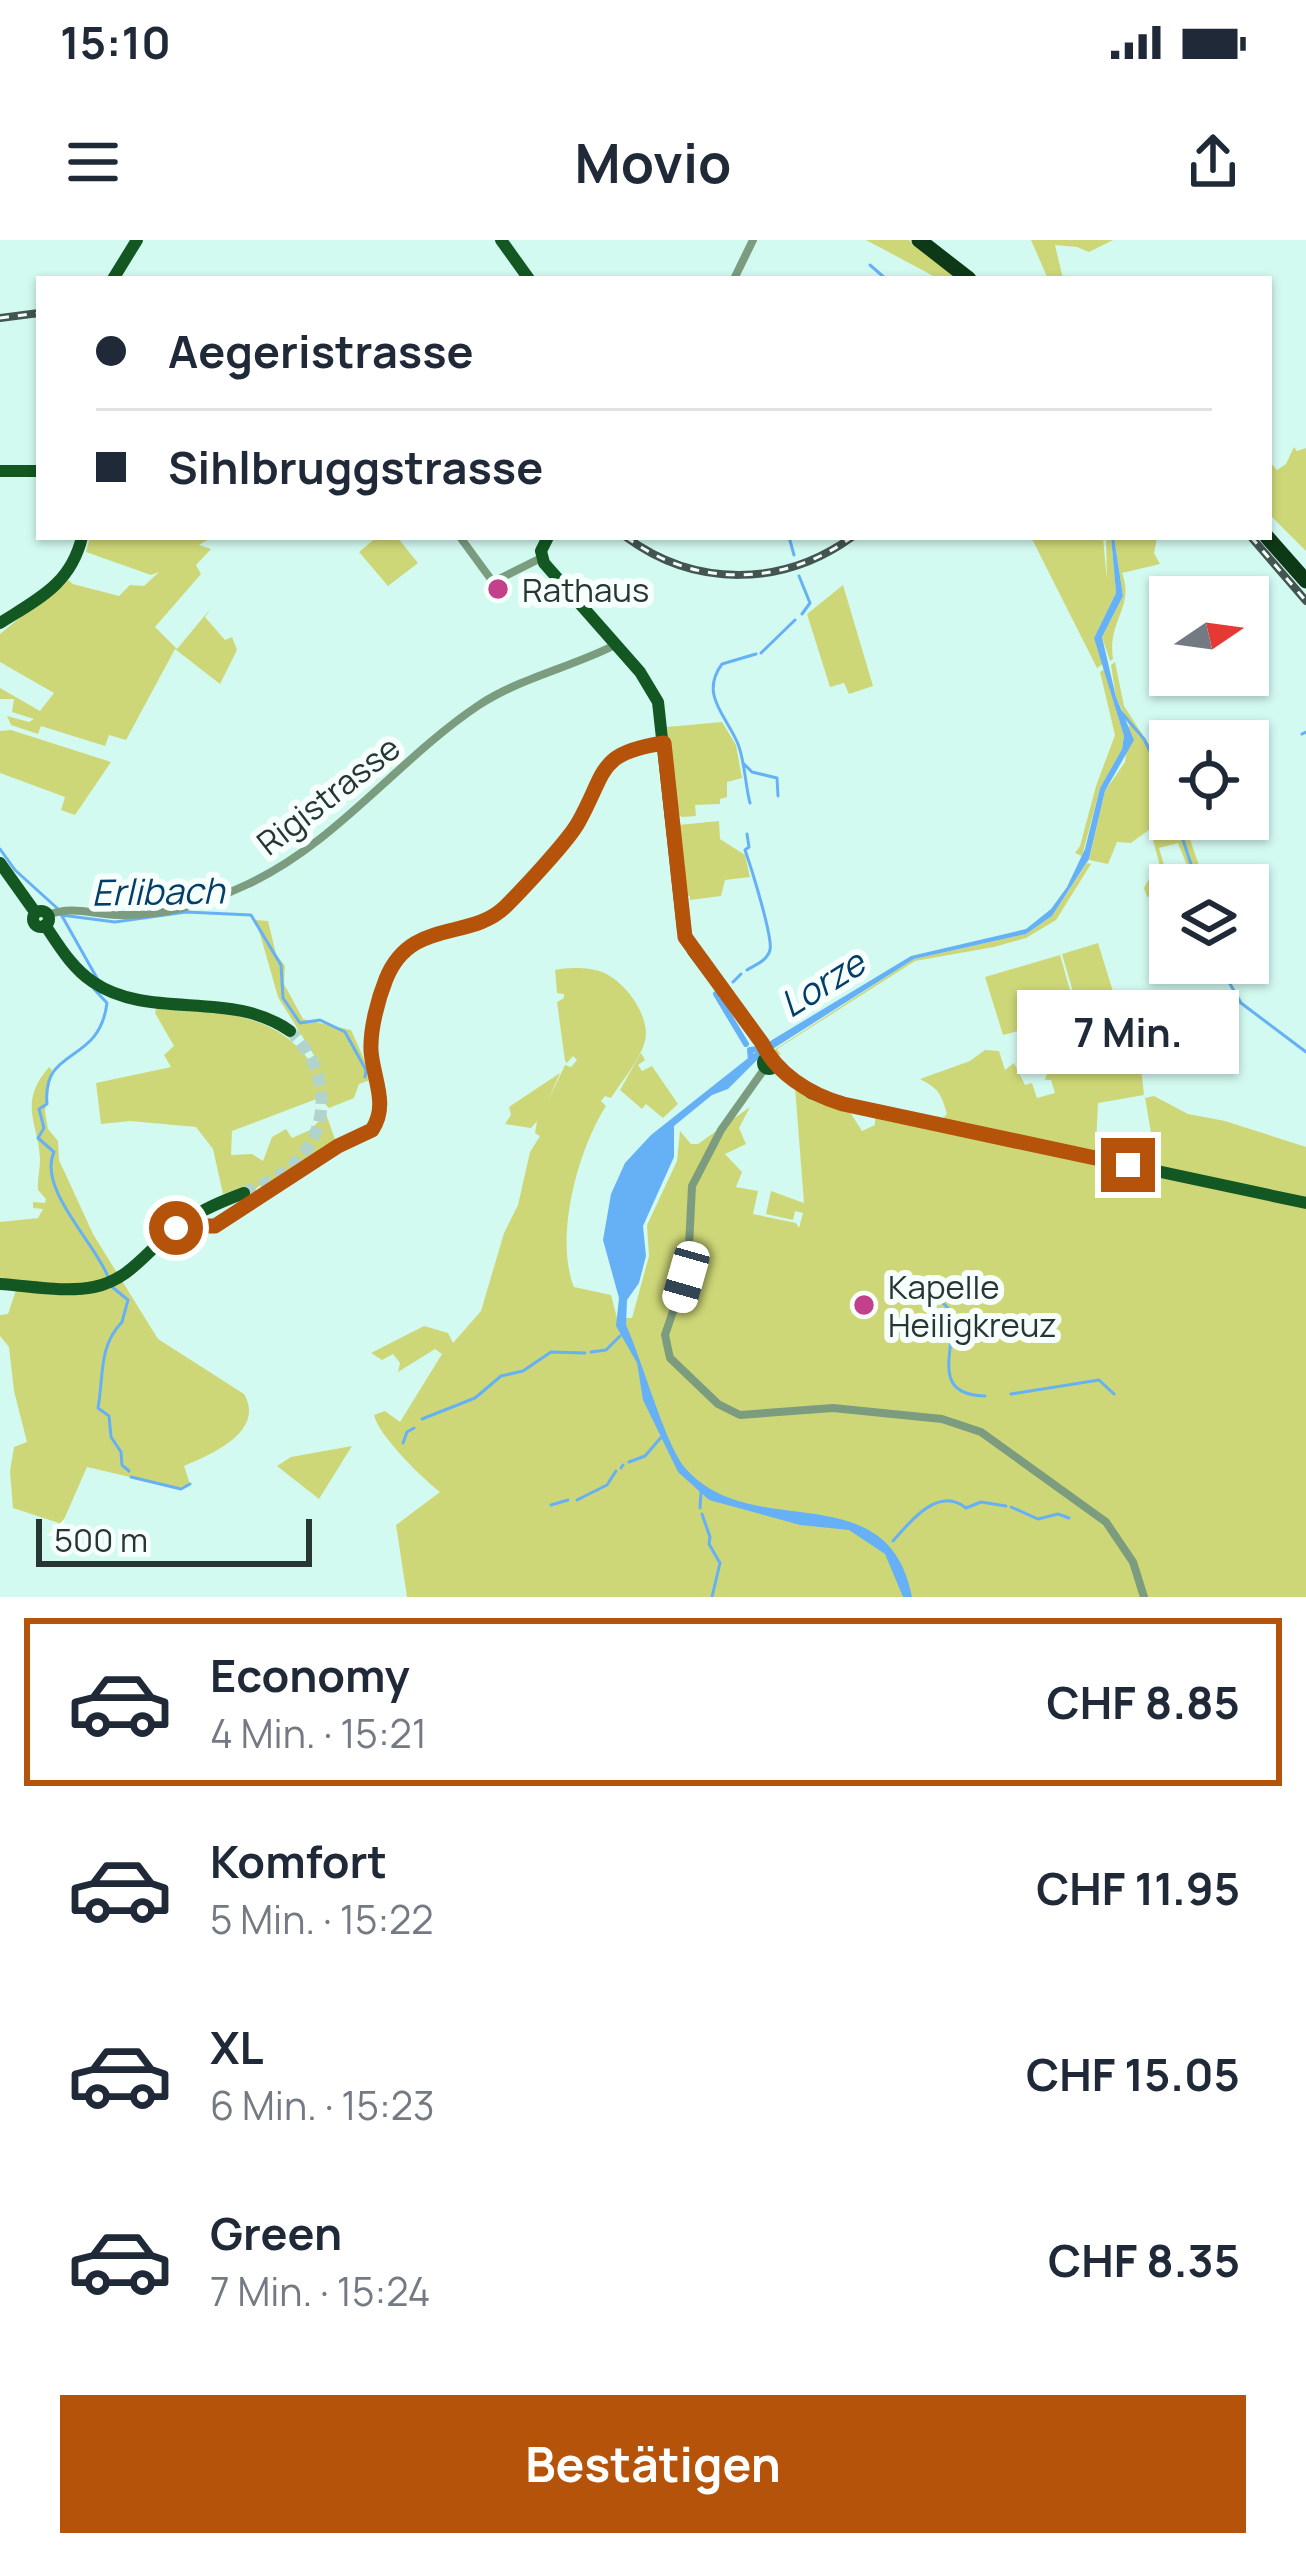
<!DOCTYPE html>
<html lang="de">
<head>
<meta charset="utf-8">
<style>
	:root { --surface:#fff; --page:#f2f2f3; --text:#1f2937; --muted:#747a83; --line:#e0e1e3; --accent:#b45309 }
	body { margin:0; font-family:Manrope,sans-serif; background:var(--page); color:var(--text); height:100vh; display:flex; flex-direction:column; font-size:45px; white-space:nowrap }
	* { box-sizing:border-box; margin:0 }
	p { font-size:39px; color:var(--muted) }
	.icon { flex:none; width:66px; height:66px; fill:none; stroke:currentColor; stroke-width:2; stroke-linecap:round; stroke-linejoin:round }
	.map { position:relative; height:1357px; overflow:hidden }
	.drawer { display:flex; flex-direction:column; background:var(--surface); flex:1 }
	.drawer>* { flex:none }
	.hud { position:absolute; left:36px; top:36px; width:1236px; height:264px; border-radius:0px; box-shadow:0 3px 9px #0004; display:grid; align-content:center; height:264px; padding:0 60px; background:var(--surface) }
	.needle { width:78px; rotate:77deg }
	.controls { position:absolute; left:1149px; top:336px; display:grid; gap:24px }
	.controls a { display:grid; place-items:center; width:120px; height:120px; border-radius:0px; background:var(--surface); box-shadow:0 3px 9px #0004; font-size:60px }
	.scale { position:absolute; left:36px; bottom:30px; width:276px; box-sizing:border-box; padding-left:12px; border:6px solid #273633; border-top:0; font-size:33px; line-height:42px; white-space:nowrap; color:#273633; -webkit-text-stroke:9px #f7fffd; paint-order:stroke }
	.end { position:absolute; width:54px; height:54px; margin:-27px; border:15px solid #b45309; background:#fff; box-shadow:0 0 0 6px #fff }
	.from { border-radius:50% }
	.bubble { position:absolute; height:84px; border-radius:0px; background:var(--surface); box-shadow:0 3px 9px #0004; font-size:39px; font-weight:700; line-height:84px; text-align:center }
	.car { position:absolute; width:36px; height:72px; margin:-36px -18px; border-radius:15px; box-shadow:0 0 9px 3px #0007; background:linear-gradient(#fff 24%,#345 0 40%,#fff 0 76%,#345 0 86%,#fff 0) }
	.hud b { display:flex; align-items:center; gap:42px; height:114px; font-size:45px }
	.hud b+b { border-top:3px solid var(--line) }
	.hud i { width:30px; height:30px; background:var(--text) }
	ul { padding:21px 0 0; list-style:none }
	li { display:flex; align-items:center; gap:36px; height:168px; margin:0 24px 18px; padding:0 36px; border:6px solid transparent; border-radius:0px }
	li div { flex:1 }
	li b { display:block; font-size:45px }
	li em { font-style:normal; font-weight:700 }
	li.selected { border-color:var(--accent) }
	li>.icon { width:108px; height:108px; stroke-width:1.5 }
	.button { display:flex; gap:24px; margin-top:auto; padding:24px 60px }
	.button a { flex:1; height:138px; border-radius:0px; background:var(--accent); color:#fff; font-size:48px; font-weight:700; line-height:138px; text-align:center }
	.status { display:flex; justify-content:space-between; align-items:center; height:84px; padding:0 60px; background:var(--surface); direction:ltr }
	.status svg { height:33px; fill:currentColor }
	header { display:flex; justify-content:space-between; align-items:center; height:156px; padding:0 60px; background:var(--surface); font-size:54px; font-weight:700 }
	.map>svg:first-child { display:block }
	.green { fill:#ced777 }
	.water { fill:#66b1f6 }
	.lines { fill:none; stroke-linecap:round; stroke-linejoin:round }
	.stream { stroke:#66b1f6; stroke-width:3 }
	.canal { stroke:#66b1f6; stroke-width:6 }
	.major-tunnel { stroke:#b1d3cb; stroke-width:12; stroke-dasharray:12 6; stroke-linecap:butt }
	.minor { stroke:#7c9c7f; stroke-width:8 }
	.major { stroke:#135722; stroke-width:12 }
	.highway { stroke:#0e3916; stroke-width:15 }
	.rail-casing { stroke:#425551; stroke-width:8 }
	.rail { stroke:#f7fffd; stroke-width:3; stroke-dasharray:9; stroke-linecap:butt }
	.route { stroke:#b45309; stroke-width:15 }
	.poi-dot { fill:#c3418a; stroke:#f7fffd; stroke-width:4.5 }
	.labels { text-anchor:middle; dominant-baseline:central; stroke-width:12; stroke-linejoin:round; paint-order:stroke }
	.poi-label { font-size:33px; fill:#273633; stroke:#f7fffd; text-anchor:start }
	.street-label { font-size:33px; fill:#273633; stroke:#f7fffd }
	.water-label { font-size:36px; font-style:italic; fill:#033e6a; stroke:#f7fffd }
</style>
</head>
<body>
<div class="status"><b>15:10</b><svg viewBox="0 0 49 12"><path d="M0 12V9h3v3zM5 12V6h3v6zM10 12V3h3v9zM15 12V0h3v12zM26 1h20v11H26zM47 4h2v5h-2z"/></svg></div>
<header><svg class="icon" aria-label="menu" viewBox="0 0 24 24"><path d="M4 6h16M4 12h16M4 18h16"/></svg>Movio<svg class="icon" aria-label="share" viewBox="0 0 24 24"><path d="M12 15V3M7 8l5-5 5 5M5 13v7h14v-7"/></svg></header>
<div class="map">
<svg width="1306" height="1357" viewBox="0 0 1306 1357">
	<rect width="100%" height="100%" fill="#d3faf1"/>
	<path class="green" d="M866,0H909L961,39H939Z
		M1031,0H1113L1089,12L1077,7L1055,5L1063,39H1048Z
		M1294,207L1297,211L1306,208V311L1269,274V221L1277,230L1286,224Z
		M90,297H212L199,305L211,309L196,325L201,334L155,387L177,409L211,368L205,377L225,400L232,397L237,410L220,444L175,409L126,500L109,495L105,506L41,486L38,494L11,485L7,476L29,482L34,479L12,472L14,459H0V448L40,471L54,453L0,422V394L67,339L73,344L119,356L130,345L144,346L159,332L151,335L86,312Z
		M377,297H397L418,323L388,346L359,312Z
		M1031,297L1103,298L1107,340L1106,297H1111L1116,353L1094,398L1103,424L1097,428Z
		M1114,297H1157L1154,313L1160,324L1122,333C1135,367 1107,381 1113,419L1110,421L1102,397L1123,356Z
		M843,345L873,446L849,454L844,443L830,447L807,374Z
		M1115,422L1124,466L1170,537V579H1183L1203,637L1211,635L1215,645H1195L1178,603L1159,608L1167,635L1162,633L1166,651L1147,657L1144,648L1154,630H1161L1150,589L1131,603L1117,602L1108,624L1089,620L1105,551L1125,522L1129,485L1116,457L1111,425Z
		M1104,429L1124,496L1122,509L1100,548L1082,616L1075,613L1080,606L1096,546L1115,495L1100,432Z
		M722,482L736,505L742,538L727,542V557L720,559V564L695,565L696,576L682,577L677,573L667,487Z
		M11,490L111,522L75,575L61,570L65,557L0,533V491Z
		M719,581L720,599L745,615L750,637L725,640L721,656L690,660V656H682L678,585Z
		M1087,623L1091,624L1056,680L1026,698L994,707L915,721L777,809L781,815L771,812L914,719L1026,694L1052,676Z
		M256,680L268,681L276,714L285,726L284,744L303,779L351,790L373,839L359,844L354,858L329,868L319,858L232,891L231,915L252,914L263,921L272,897L286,889L292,898L310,890L326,874L337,905L281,942L267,948L263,943L247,956L243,947L223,954L213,909L196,887L130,881L101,884L96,843L171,827L164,815L174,806L155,773L157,766C215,773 272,770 309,820L315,817L278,757Z
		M1098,703L1115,758L1078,769L1062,714Z
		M1060,715L1076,771L1040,781V785L1089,771L1103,815L1139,809L1144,855L1098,863L1096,905L1114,903L1155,916L1145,858L1154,856L1188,874L1225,881L1306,907V1357H407L396,1285L440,1252C423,1239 378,1195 374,1175L385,1171L400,1182L442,1114L435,1109L398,1132L400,1123L393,1114L382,1120L371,1113L424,1086L448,1093L453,1103L481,1071L504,993L518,965L530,912L540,896L535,893L537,881L531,888L505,884L511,875L509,867L560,833L548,861L565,825L571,827L577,820L573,816L567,823L565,821L557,762L564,758V754L557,753L555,730C567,727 590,727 602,732C625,741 651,776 645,801C640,820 622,841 611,858L605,856L601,861L606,866C578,909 554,998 574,1047L611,1055L617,1078H632L649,1016L647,985L677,921L680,891L691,904H698L750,867L739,888L746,904L725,914L742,932L736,947L758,951L753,974L796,983L799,988L803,973L795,971L793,980L766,974L771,951L804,963L795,847L848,869L862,891L875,885V874L941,880L947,874C941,852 937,848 920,839L970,821L985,810L999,811L1005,830L1014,823L1025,845L1032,843L1037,858L1055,853L1051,840H1045L1047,833C1040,823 1035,803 1025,797V789L1003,795L985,737Z
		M641,813L645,820L638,825L642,831L652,826L678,864L663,878L646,864L642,869L620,850Z
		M49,827L52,830L45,871L48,889L58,901L59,920L93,994L158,1099L244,1154C266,1191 211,1215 184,1226L190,1244L177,1248L87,1227L62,1284L13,1268L10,1231L14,1207L27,1202L14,1151L9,1107L0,1096V1075L8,1074L16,1050L0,1044V982L38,978L43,969L33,968V962L45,963L46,959L38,950C37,940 40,930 40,920C39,884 17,864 49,827Z
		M352,1206L319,1259L277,1226L291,1217Z"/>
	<path class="water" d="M1111,297H1114L1123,356L1102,397L1116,457L1134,500L1105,551L1089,619L1052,676L1026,694L914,719L760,817L728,849L712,855L674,886V917L643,986L646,1016L639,1043L627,1060L626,1085C642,1119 666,1208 687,1230C755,1304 888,1232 912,1357H903L885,1314L849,1290L800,1285L709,1260L678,1232L643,1160L637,1123L616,1086L619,1058L603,1000L611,954L625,923L651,895L767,803L911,716L1026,689L1051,669L1067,647L1085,609L1100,548L1122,509L1124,496L1094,398L1116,353Z"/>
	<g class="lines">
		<path class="stream" d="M870,25L886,39
			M789,297L794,315
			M799,336L810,363L802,374
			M761,413L795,380
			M1121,472L1144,499L1170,551
			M1302,494L1306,492
			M743,523L752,532L777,538L778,556
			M750,563C745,544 745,522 738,504C727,476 699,455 722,424L756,414
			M1176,579L1198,645
			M0,609L15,630L57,668
			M61,675L115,682L186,672L251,675L281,725L283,758L300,783L320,780L345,792L366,830L365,837
			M62,676L98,740
			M1218,723L1241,763L1306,812
			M747,730C755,725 767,721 770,710C773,697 751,627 745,610L749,607L747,594
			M733,742L741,734
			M94,749L107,763C99,826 42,805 47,864L39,869L44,888L38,898L54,912C37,949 97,1005 108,1037
			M111,1046L128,1060L122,1082C98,1107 104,1136 98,1168L109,1176L111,1197L121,1212L122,1225L129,1231
			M926,1046L949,1069
			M952,1078C954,1113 931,1155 985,1156
			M591,1112L606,1110L620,1096
			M1011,1154L1099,1140L1114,1154
			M422,1179L475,1158L501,1136L523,1131L551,1112L585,1113
			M403,1203L407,1192L414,1188
			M629,1222L645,1216L664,1194
			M621,1228L623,1225
			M131,1237L181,1249L190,1244
			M577,1260L607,1245L616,1231
			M551,1265L568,1260
			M1011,1267L1038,1279L1058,1274L1069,1278
			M700,1268L701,1252
			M702,1274L710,1297L709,1304L720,1323L712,1357
			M893,1301C909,1283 938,1245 966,1268L981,1262L1006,1266"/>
		<path class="canal" d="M716,754L746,804
			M751,820L750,810L766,808"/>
		<path class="major-tunnel" d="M244,953C261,945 279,938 293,925C334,887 329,828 290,791"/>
		<path class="minor" d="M734,39L753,0
			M460,297L493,342L541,318
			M48,675C73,665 95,675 121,675C163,676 208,663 246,645C336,604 398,519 479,465C520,438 572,427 615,405
			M765,828L721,890L692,946L688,1027L665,1095L670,1118L718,1164L740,1175L833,1168L942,1179L981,1192L1106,1282L1133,1322L1144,1357
			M192,977L202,987L215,986L338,906L372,890C389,865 373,838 371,811C369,788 380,751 390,731C418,679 472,699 506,666C522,651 568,600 578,583C606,533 596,512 665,503"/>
		<path class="major" d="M501,0L529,39
			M113,39L137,0
			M0,231H39
			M548,297L541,311L544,323L640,432L658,462L683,689L693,711L762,803L768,817
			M0,383C38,359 71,344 82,297
			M0,623L35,672
			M33 679a8 8 0 1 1 16 0a8 8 0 1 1-16 0Z
			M45,685C59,706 72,728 93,742C150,781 232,749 290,791
			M763 823a6 6 0 1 1 12 0a6 6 0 1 1-12 0Z
			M775,825L811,853L843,864L1306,963
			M0,1044C30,1046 65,1053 94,1047C128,1040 145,1014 170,993C192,974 217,963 244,953"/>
		<path class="highway" d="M919,0L969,39
			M1267,297L1306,341"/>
		<g class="rail-casing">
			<path id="rail" d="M0,78L39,73
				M626,297C695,348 783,347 852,297
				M1251,297L1306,361"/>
		</g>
		<use href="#rail" class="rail"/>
	</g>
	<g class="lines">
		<path class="route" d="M176,988L192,977L200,986H215L338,906L372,890C389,865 373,838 371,811C370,789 378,759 386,739C411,677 470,702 506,666C522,650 568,601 578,583C607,532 596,513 664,503L685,697L762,803C776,833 809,854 843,864L1128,925"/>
	</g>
	<g class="poi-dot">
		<circle cx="498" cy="349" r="12"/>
		<circle cx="864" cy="1065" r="12"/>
	</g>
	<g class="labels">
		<g class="poi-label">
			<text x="522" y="349">Rathaus</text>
			<text x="888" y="1046">Kapelle<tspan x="888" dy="38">Heiligkreuz</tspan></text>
		</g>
		<g class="street-label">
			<text transform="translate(328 555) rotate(-38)">Rigistrasse</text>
		</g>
		<g class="water-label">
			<text transform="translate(158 651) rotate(-1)">Erlibach</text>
			<text transform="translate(822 743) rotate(-32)">Lorze</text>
		</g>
	</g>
</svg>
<div class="controls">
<a><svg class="needle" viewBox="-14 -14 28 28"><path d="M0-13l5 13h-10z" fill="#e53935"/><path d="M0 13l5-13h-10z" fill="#747a83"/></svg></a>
<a><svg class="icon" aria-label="locate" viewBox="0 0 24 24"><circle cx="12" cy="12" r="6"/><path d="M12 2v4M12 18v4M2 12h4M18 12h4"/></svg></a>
<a><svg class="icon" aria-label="layers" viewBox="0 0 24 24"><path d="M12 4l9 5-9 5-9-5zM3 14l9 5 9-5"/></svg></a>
</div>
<div class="scale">500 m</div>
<i class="end from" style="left:176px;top:988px"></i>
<i class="end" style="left:1128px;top:925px"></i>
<div class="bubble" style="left:1017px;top:750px;width:222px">7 Min.</div>
<i class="car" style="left:686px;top:1037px;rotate:196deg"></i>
<div class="hud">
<b><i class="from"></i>Aegeristrasse</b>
<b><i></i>Sihlbruggstrasse</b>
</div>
</div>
<section class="drawer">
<ul>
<li class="selected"><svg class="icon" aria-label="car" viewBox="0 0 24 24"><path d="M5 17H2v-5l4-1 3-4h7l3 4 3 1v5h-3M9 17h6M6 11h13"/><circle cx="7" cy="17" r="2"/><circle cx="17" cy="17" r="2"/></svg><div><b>Economy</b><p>4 Min. · 15:21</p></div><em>CHF 8.85</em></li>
<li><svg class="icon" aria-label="car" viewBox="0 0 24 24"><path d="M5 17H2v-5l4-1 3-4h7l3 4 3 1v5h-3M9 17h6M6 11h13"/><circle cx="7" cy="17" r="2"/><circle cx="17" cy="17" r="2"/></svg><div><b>Komfort</b><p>5 Min. · 15:22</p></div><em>CHF 11.95</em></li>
<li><svg class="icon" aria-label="car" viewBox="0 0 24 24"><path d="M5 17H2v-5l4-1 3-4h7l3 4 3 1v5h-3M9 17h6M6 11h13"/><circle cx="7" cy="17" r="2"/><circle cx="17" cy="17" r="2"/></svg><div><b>XL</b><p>6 Min. · 15:23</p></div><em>CHF 15.05</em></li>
<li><svg class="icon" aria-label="car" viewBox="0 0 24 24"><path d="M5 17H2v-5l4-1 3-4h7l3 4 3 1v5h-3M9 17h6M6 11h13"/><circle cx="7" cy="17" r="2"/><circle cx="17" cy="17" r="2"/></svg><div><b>Green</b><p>7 Min. · 15:24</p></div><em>CHF 8.35</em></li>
</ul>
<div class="button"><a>Bestätigen</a></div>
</section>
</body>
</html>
